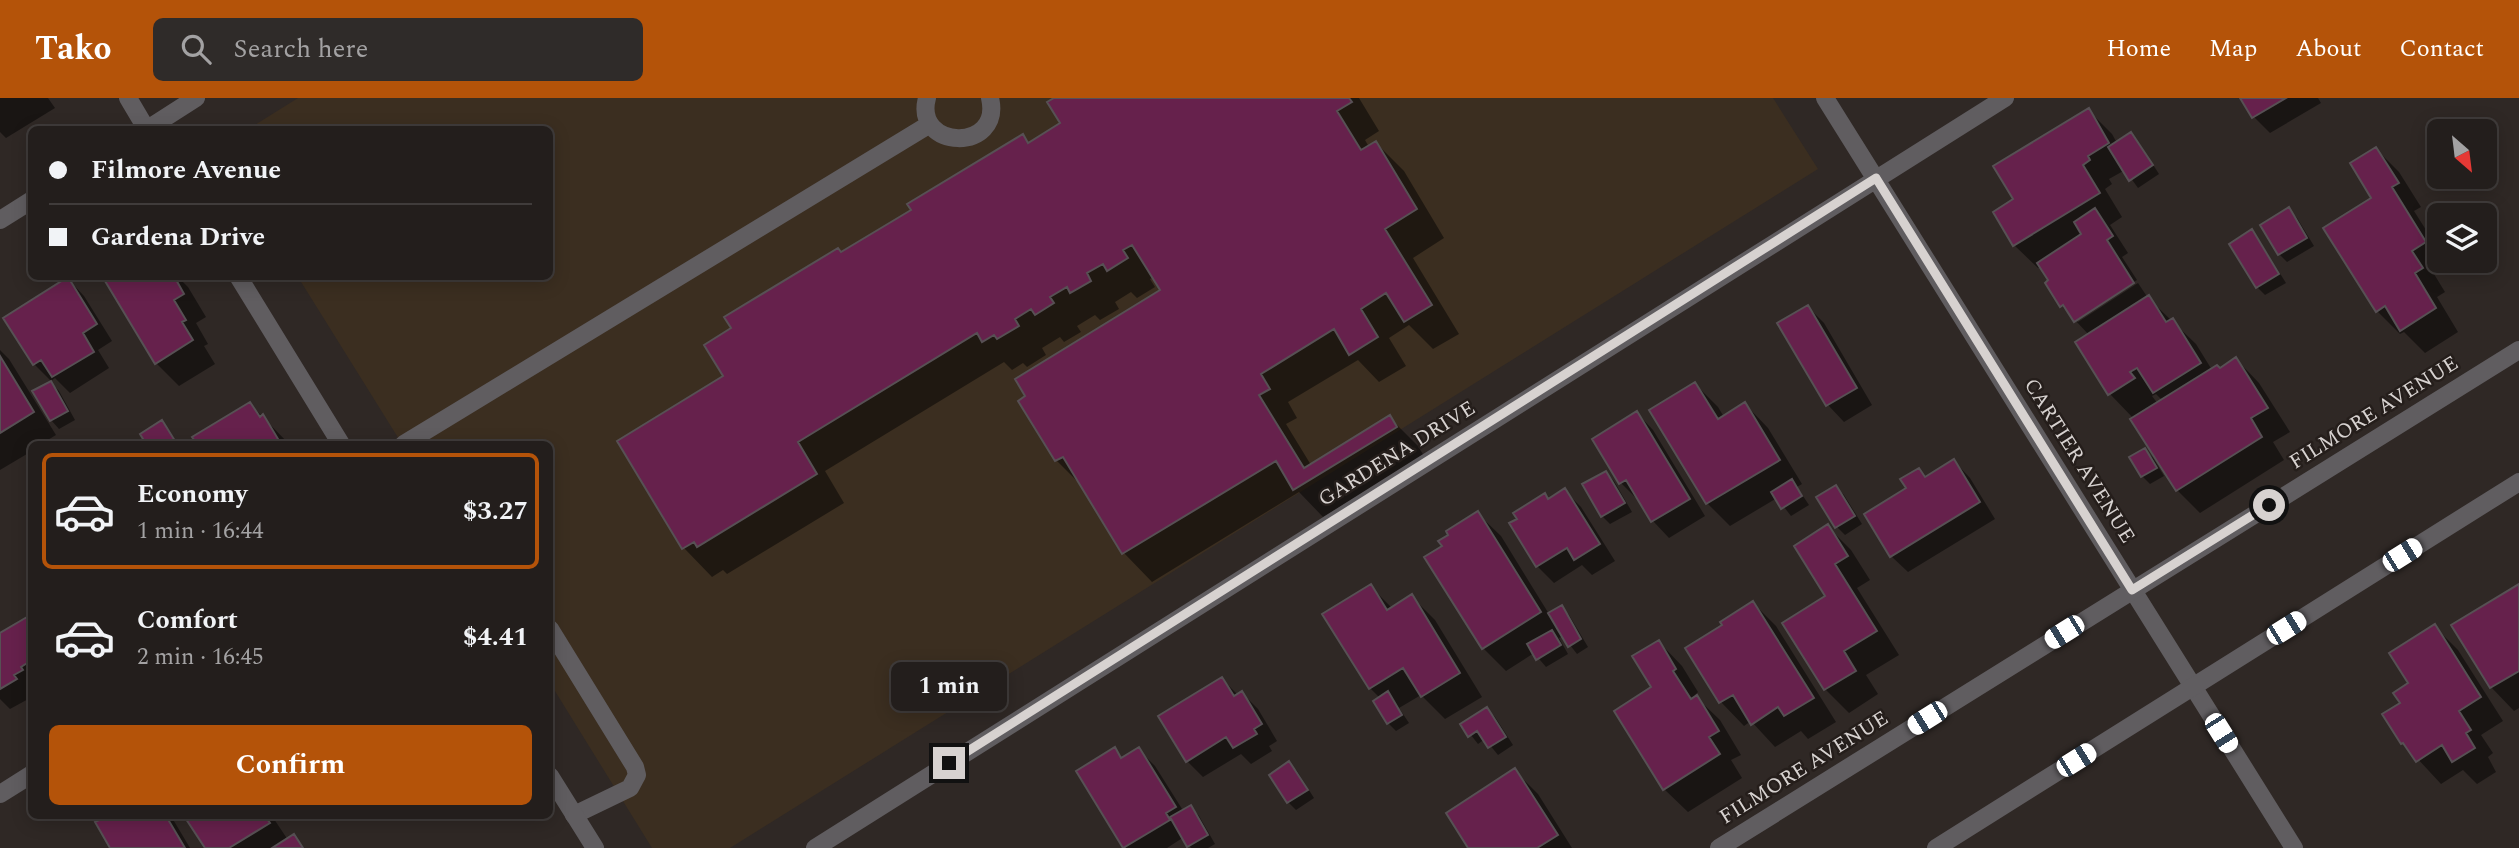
<!DOCTYPE html>
<html lang="en">
<head>
<meta charset="utf-8">
<style>
	:root { --surface:#231e1c; --page:#2f2b29; --text:#f1f3f6; --muted:#a3a2a3; --line:#403c3b; --accent:#b45309 }
	body { margin:0; font-family:Spectral,serif; background:var(--page); color:var(--text); height:100vh; display:flex; flex-direction:column; font-size:26px; white-space:nowrap }
	* { box-sizing:border-box; margin:0 }
	p { font-size:23px; color:var(--muted) }
	.icon { flex:none; width:38px; height:38px; fill:none; stroke:currentColor; stroke-width:2; stroke-linecap:round; stroke-linejoin:round }
	.map { position:relative; flex:1; overflow:hidden }
	.panel { position:absolute; left:28px; top:343px; width:525px; height:378px; display:flex; flex-direction:column; background:var(--surface); border-radius:10px; box-shadow:0 4px 18px #0003,0 0 0 2px var(--line) }
	.panel>* { flex:none }
	.top-card { position:absolute; left:28px; top:28px; width:525px; height:154px; border-radius:10px; box-shadow:0 4px 18px #0003,0 0 0 2px var(--line); display:grid; align-content:center; height:154px; padding:0 21px; background:var(--surface) }
	.needle { width:46px; rotate:152deg }
	.tools { position:absolute; left:2427px; top:21px; display:grid; gap:14px }
	.tools a { display:grid; place-items:center; width:70px; height:70px; border-radius:10px; background:var(--surface); box-shadow:0 4px 18px #0003,0 0 0 2px var(--line); font-size:35px }
	.end { position:absolute; width:32px; height:32px; margin:-16px; border:9px solid #d7d2d0; background:#111; box-shadow:0 0 0 4px #111 }
	.from { border-radius:50% }
	.bubble { position:absolute; height:49px; border-radius:10px; background:var(--surface); box-shadow:0 4px 18px #0003,0 0 0 2px var(--line); font-size:23px; font-weight:700; line-height:49px; text-align:center }
	.car { position:absolute; width:21px; height:42px; margin:-21px -10px; border-radius:9px; box-shadow:0 0 5px 2px #0007; background:linear-gradient(#fff 24%,#345 0 40%,#fff 0 76%,#345 0 86%,#fff 0) }
	.top-card b { display:flex; align-items:center; gap:24px; height:66px; font-size:26px }
	.top-card b+b { border-top:2px solid var(--line) }
	.top-card i { width:18px; height:18px; background:var(--text) }
	ul { padding:12px 0 0; list-style:none }
	li { display:flex; align-items:center; gap:21px; height:116px; margin:0 14px 10px; padding:0 7px; border:4px solid transparent; border-radius:10px }
	li div { flex:1 }
	li b { display:block; font-size:26px }
	li em { font-style:normal; font-weight:700 }
	li.active { border-color:var(--accent) }
	li>.icon { width:63px; height:63px; stroke-width:1.5 }
	.cta { display:flex; gap:14px; margin-top:auto; padding:14px 21px }
	.cta a { flex:1; height:80px; border-radius:10px; background:var(--accent); color:#fff; font-size:28px; font-weight:700; line-height:80px; text-align:center }
	header { display:flex; align-items:center; gap:42px; box-sizing:border-box; height:98px; padding:0 35px; background:var(--accent); color:#fff }
	header strong { font-size:33px }
	nav { display:flex; gap:38px; margin-inline-start:auto; font-size:24px }
	.search { width:490px; height:63px; background:var(--page); display:flex; align-items:center; gap:18px; box-sizing:border-box; padding:0 24px; border-radius:10px; color:var(--muted); font-size:26px }
	.map>svg:first-child { display:block }
	.education { fill:#3b2e20 }
	.shadow { fill:#0007; fill-rule:evenodd }
	.building { fill:#66214c; stroke:#575054; stroke-width:2 }
	.lines { fill:none; stroke-linecap:round; stroke-linejoin:round }
	.service { stroke:#605d60; stroke-width:18 }
	.minor { stroke:#605d60; stroke-width:18 }
	.tertiary { stroke:#605d60; stroke-width:18 }
	.route { stroke:#d7d2d0; stroke-width:9 }
	.labels { text-anchor:middle; dominant-baseline:central; stroke-width:5; stroke-linejoin:round; paint-order:stroke }
	.street-label { font-size:21px; fill:#d7d2d0; stroke:#251e1b }
</style>
</head>
<body>
<header>
<strong>Tako</strong>
<div class="search"><svg class="icon" aria-label="search" viewBox="0 0 24 24"><circle cx="10" cy="10" r="6"/><path d="M15 15l6 6"/></svg>Search here</div>
<nav><a>Home</a><a>Map</a><a>About</a><a>Contact</a></nav>
</header>
<div class="map">
<svg width="2519" height="750" viewBox="0 0 2519 750">
	<rect width="100%" height="100%" fill="#2f2825"/>
	<path class="education" d="M298,0H1773L1818,71L730,750H652L550,585V346H402L298,179L550,178V32H247Z"/>
	<path class="shadow" d="M0,0H48L55,10L6,40L0,34Z
		M1057,0H1359L1379,33L1365,42L1369,49L1376,45L1404,73L1444,140L1413,160L1459,236L1433,251L1409,227L1389,240L1406,268L1379,284L1358,262L1288,304L1297,320L1286,326L1311,367L1390,320L1418,348L1424,358L1323,419L1299,394L1152,484L1124,455L1084,390L1056,362L1021,303L1162,193L1154,179L1150,181L1155,189L1137,200L1131,194L1115,204L1119,211L1100,222L1095,217L1077,228L1081,234L1064,244L1060,239L1042,250L1046,257L1027,269L1023,265L1012,272L1004,264L825,373L844,405L727,476L723,472L712,479L684,450L619,344L725,279L842,156L913,113L1022,38L1030,45L1062,26Z
		M2242,0H2318L2321,5L2270,35L2254,19Z
		M2089,13L2112,36L2117,45L2131,36L2139,45L2159,76L2138,90L2125,72L2109,81L2112,86L2105,91L2122,119L2110,127L2128,155L2122,159L2137,182L2075,222L2078,224L2138,185L2148,200L2196,246L2212,272L2220,271L2236,261L2259,285L2290,334L2273,344L2284,362L2200,415L2177,392L2134,321L2110,296L2089,237L2062,208L2041,168L2038,170L2014,147L2015,102ZM2156,296L2163,303L2158,306L2152,298Z
		M2376,51L2399,74L2421,109L2414,113L2440,154V163H2445L2448,168L2434,176L2445,194L2437,199L2458,234L2425,255L2404,234L2400,236L2377,213L2374,100Z
		M2289,112L2297,120L2314,148L2287,164L2279,156Z
		M2251,134L2259,142L2286,185L2265,197L2257,189Z
		M104,178H177L188,189L206,219L196,225L208,246L204,248L215,266L179,288L156,265Z
		M68,181L84,198L112,243L98,252L109,270L70,295L55,280L51,283L34,266Z
		M1808,209L1824,225L1872,307L1844,324L1828,307L1780,226Z
		M0,252L9,261L56,337L41,346H32V353L0,372Z
		M51,285L59,293L75,322L59,331L51,322L35,294Z
		M1695,286L1718,309L1724,319L1745,306L1768,330L1802,386L1797,389L1809,407L1791,418L1777,400L1730,428L1707,405Z
		M250,306L289,346H199L195,340Z
		M1637,315L1653,332L1705,418L1669,440L1653,423L1639,400L1637,401L1621,385Z
		M162,324L170,333L178,346H148L142,336Z
		M2145,352L2153,360L2164,378L2150,386L2142,378L2131,360Z
		M1954,363L1970,380L1995,421L1908,474L1891,458L1919,372L1927,379Z
		M1606,375L1614,383L1632,414L1610,426L1602,418Z
		M1836,389L1844,397L1862,426L1845,437L1837,429Z
		M1565,393L1581,409L1615,463L1592,477L1582,467L1554,485L1537,468L1511,426Z
		M1477,415L1501,438L1549,516L1561,509L1569,517L1588,549L1577,556L1563,538L1559,540L1568,556L1546,569L1534,555L1506,573L1483,550L1444,448Z
		M1828,429L1851,452L1870,482L1857,490L1899,557L1866,577L1878,596L1849,615L1825,591L1784,526L1828,499Z
		M2519,488V610L2514,613L2491,589L2453,528Z
		M1371,489L1392,510L1412,499L1435,522L1482,599L1445,621L1421,597L1399,610L1409,625L1396,633L1388,625L1380,600L1370,590Z
		M1753,505L1776,528L1836,624L1808,641L1801,633L1775,649L1751,623L1744,628L1721,604L1687,551L1725,527Z
		M32,526V592L29,594L32,599L10,611L0,601V537Z
		M2434,528L2458,552L2503,623L2481,637L2493,655L2488,659L2496,674L2477,686L2463,672L2441,686L2403,645L2384,616L2402,605Z
		M1659,544L1682,568L1698,594L1695,597L1697,600L1720,622L1741,657L1731,662L1742,680L1688,714L1664,691Z
		M1222,581L1238,597L1242,595L1258,611L1277,643L1269,648L1272,653L1251,666L1241,656L1203,679L1187,663Z
		M1487,611L1495,619L1513,647L1498,657L1485,641L1478,646L1463,627Z
		M1115,652L1124,661L1139,652L1155,668L1184,714L1191,709L1199,718L1215,746L1208,750H1191L1184,739L1167,750H1126Z
		M1289,665L1297,673L1314,700L1296,712L1288,704Z
		M1515,673L1538,696L1572,750H1470Z
		M110,718H117L121,721L127,718H171L190,750H112L97,725Z
		M186,718H272L288,742L294,738L304,750H207Z"/>
	<path class="building" d="M1054,0H1349L1352,4L1337,13L1361,52L1376,43L1417,111L1385,131L1432,207L1404,224L1386,195L1361,211L1378,239L1349,257L1334,231L1261,276L1270,291L1259,297L1304,370L1390,317L1397,329L1293,392L1276,363L1122,456L1063,359L1055,363L1018,303L1025,298L1015,281L1160,192L1132,147L1123,152L1128,160L1107,173L1103,166L1087,175L1091,183L1070,195L1067,189L1050,199L1054,205L1035,217L1031,211L1015,221L1019,228L997,241L994,237L982,244L977,235L798,344L817,376L697,449L694,444L682,451L617,343L723,278L704,247L731,230L724,219L838,150L841,154L911,112L907,106L1023,36L1028,45L1060,25L1047,4Z
		M2240,0H2286L2252,20Z
		M2089,10L2109,45L2088,58L2090,62L2083,67L2100,95L2013,148L1993,114L2013,101L1993,68Z
		M2131,34L2153,67L2129,83L2108,49Z
		M2376,49L2399,85L2392,89L2426,144L2412,153L2423,170L2415,175L2436,210L2400,233L2385,208L2376,214L2323,130L2371,100L2350,65Z
		M2289,109L2307,140L2278,157L2260,127Z
		M2095,110L2113,138L2107,142L2134,185L2074,224L2063,207L2060,209L2045,185L2048,182L2037,165L2081,136L2074,124Z
		M2252,131L2279,176L2256,190L2229,146Z
		M102,178H174L184,196L174,202L186,222L182,224L193,242L155,266Z
		M68,179L97,226L83,235L94,254L52,279L41,262L33,267L3,220Z
		M2149,197L2166,224L2173,220L2201,265L2153,295L2137,270L2130,274L2135,280L2108,297L2075,244Z
		M1808,207L1857,290L1826,308L1777,225Z
		M0,258L34,314L0,335Z
		M2236,259L2268,310L2251,320L2262,339L2176,393L2130,321L2217,267L2220,270Z
		M51,283L68,313L50,323L32,293Z
		M1695,284L1718,321L1745,304L1780,362L1706,406L1649,312Z
		M250,304L260,319L263,316L281,346H197L192,339Z
		M1637,313L1690,401L1651,424L1626,382L1619,386L1592,341Z
		M162,322L177,346H146L140,336Z
		M2145,350L2157,370L2141,379L2129,359Z
		M1954,361L1980,404L1890,459L1864,416L1906,390L1900,381L1919,370L1925,379Z
		M1606,373L1625,405L1601,419L1582,386Z
		M1792,381L1802,398L1781,411L1771,394Z
		M1836,387L1855,418L1835,430L1816,399Z
		M1565,390L1600,446L1574,462L1567,450L1536,469L1509,425L1517,421L1513,415L1545,395L1548,401Z
		M1478,413L1541,514L1482,551L1424,459L1442,448L1438,443L1448,437L1446,433Z
		M1828,426L1848,458L1835,466L1877,533L1844,553L1856,573L1824,592L1782,525L1825,498L1794,448Z
		M1371,486L1387,512L1412,496L1460,575L1421,599L1403,570L1369,591L1322,516Z
		M2519,486V573L2490,590L2451,527Z
		M1753,503L1814,600L1784,618L1778,609L1751,627L1733,597L1719,605L1685,550L1722,527L1720,524Z
		M1562,507L1581,541L1568,549L1548,515Z
		M27,519L32,527V562L21,569L23,572L14,577L17,581L0,591V535Z
		M2435,526L2481,599L2459,613L2471,632L2466,635L2475,650L2452,664L2442,647L2416,664L2403,645L2401,646L2382,616L2400,605L2393,595L2408,585L2389,555Z
		M1552,532L1561,547L1536,562L1527,546Z
		M1659,542L1676,571L1673,573L1691,601L1697,597L1719,633L1709,639L1720,656L1663,692L1614,613L1651,589L1632,558Z
		M1222,579L1234,598L1242,593L1262,626L1254,631L1257,636L1233,650L1226,639L1186,664L1158,618Z
		M1388,593L1402,617L1387,626L1373,603Z
		M1487,609L1506,639L1488,650L1477,633L1468,639L1460,626Z
		M1115,649L1121,660L1139,649L1176,709L1166,715L1170,722L1123,750L1076,673Z
		M1289,663L1308,692L1287,705L1269,677Z
		M1515,670L1558,737L1537,750H1468L1446,715Z
		M1191,707L1208,737L1187,749L1170,719Z
		M107,718H118L120,720L124,718H166L185,750H110L95,724Z
		M184,718H265L270,725L229,750H205Z
		M294,736L303,750H272Z"/>
	<g class="lines">
		<path class="service" d="M927,0C913,52 1003,55 990,0
			M404,346L930,26
			M550,531L635,669L637,677L630,690L574,717"/>
		<path class="minor" d="M128,0L147,32
			M1825,0L2294,750
			M146,32L196,0
			M0,122L32,102
			M238,178L341,346
			M550,678L595,750
			M0,696L32,676
			M815,750L2005,0"/>
		<path class="tertiary" d="M1719,750L2519,252
			M1936,750L2519,384"/>
	</g>
	<g class="lines">
		<path class="route" d="M949,665L1876,80L2132,492L2269,407"/>
	</g>
	<g class="labels">
		<g class="street-label">
			<text transform="translate(2374 315) rotate(-32)">FILMORE AVENUE</text>
			<text transform="translate(1397 356) rotate(-32)">GARDENA DRIVE</text>
			<text transform="translate(2079 363) rotate(58)">CARTIER AVENUE</text>
			<text transform="translate(1804 670) rotate(-32)">FILMORE AVENUE</text>
		</g>
	</g>
</svg>
<div class="tools">
<a><svg class="needle" viewBox="-14 -14 28 28"><path d="M0-13l5 13h-10z" fill="#e53935"/><path d="M0 13l5-13h-10z" fill="#a3a2a3"/></svg></a>
<a><svg class="icon" aria-label="layers" viewBox="0 0 24 24"><path d="M12 4l9 5-9 5-9-5zM3 14l9 5 9-5"/></svg></a>
</div>
<i class="end from" style="left:2269px;top:407px"></i>
<i class="end" style="left:949px;top:665px"></i>
<div class="bubble" style="left:891px;top:564px;width:116px">1 min</div>
<i class="car" style="left:2402px;top:457px;rotate:58deg"></i>
<i class="car" style="left:2286px;top:530px;rotate:58deg"></i>
<i class="car" style="left:2064px;top:534px;rotate:238deg"></i>
<i class="car" style="left:1927px;top:620px;rotate:238deg"></i>
<i class="car" style="left:2221px;top:635px;rotate:148deg"></i>
<i class="car" style="left:2076px;top:662px;rotate:58deg"></i>
<div class="top-card">
<b><i class="from"></i>Filmore Avenue</b>
<b><i></i>Gardena Drive</b>
</div>
<section class="panel">
<ul>
<li class="active"><svg class="icon" aria-label="car" viewBox="0 0 24 24"><path d="M5 17H2v-5l4-1 3-4h7l3 4 3 1v5h-3M9 17h6M6 11h13"/><circle cx="7" cy="17" r="2"/><circle cx="17" cy="17" r="2"/></svg><div><b>Economy</b><p>1 min · 16:44</p></div><em>$3.27</em></li>
<li><svg class="icon" aria-label="car" viewBox="0 0 24 24"><path d="M5 17H2v-5l4-1 3-4h7l3 4 3 1v5h-3M9 17h6M6 11h13"/><circle cx="7" cy="17" r="2"/><circle cx="17" cy="17" r="2"/></svg><div><b>Comfort</b><p>2 min · 16:45</p></div><em>$4.41</em></li>
</ul>
<div class="cta"><a>Confirm</a></div>
</section>
</div>
</body>
</html>
